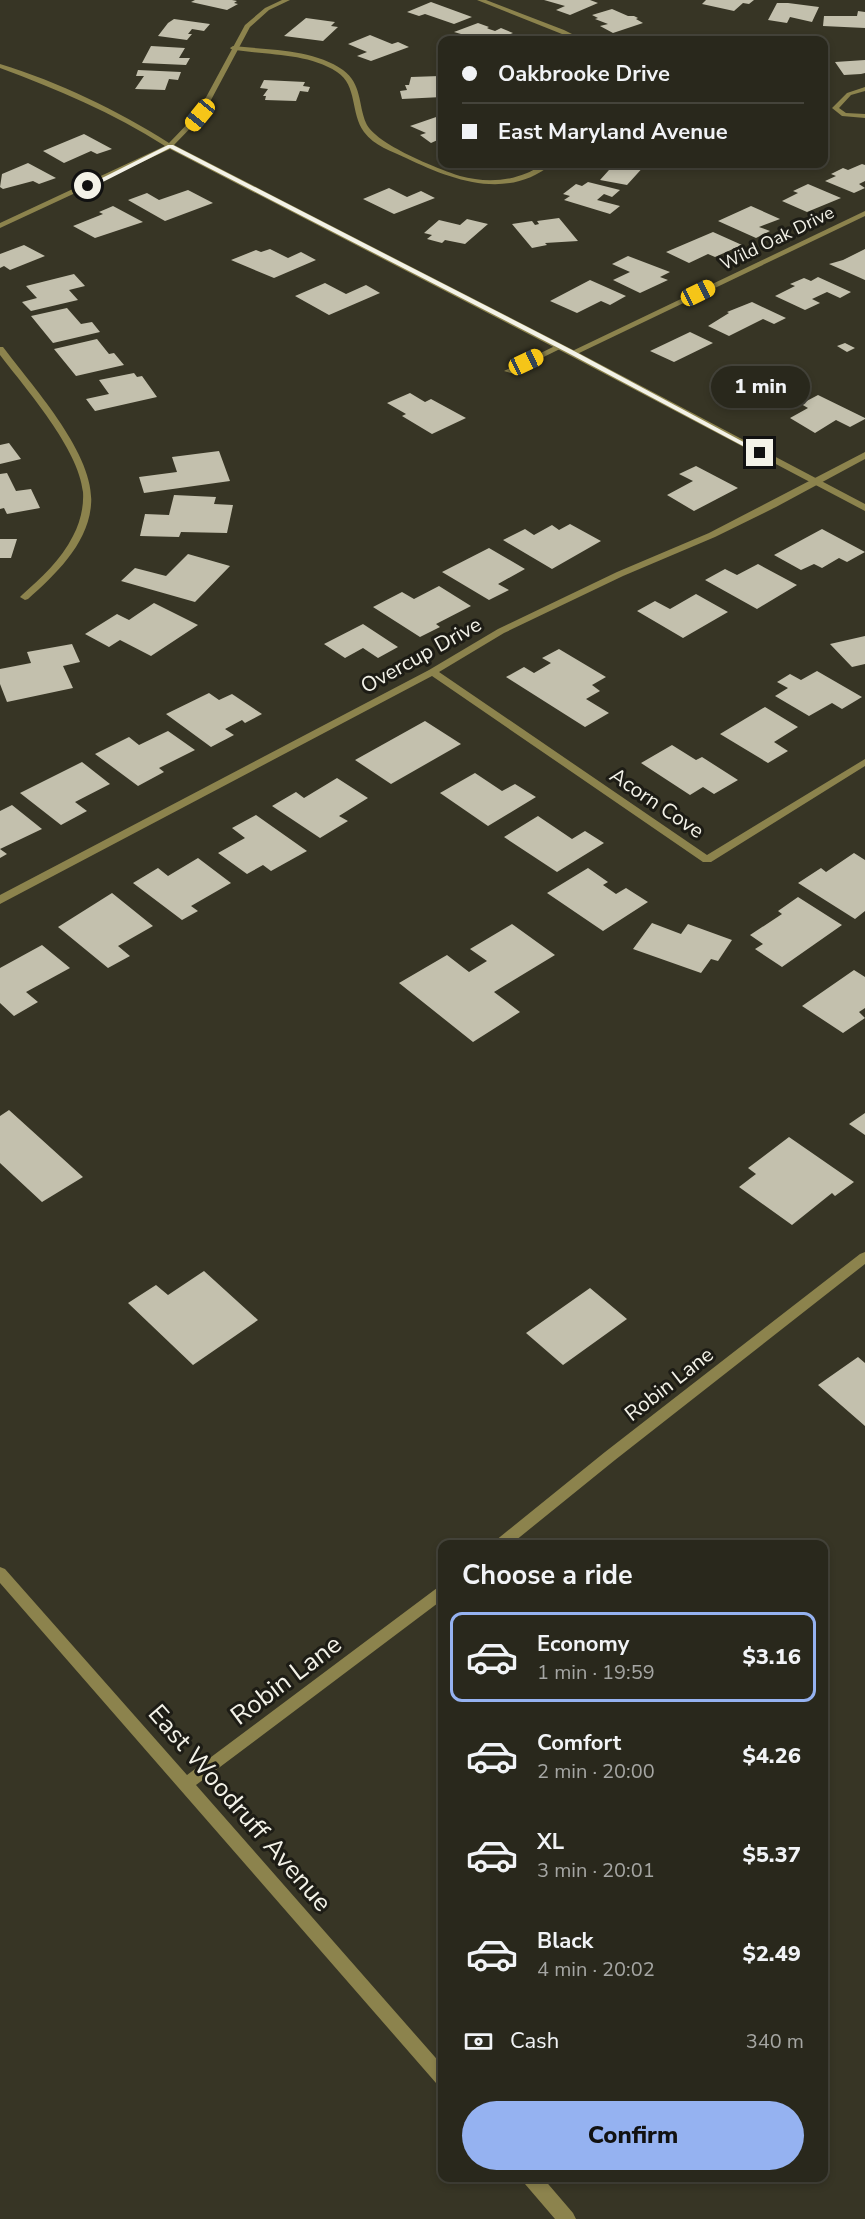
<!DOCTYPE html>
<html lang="en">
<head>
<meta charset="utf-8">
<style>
	:root { --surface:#29281c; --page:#353429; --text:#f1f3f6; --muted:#a5a6a3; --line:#45443b; --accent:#95b2f1 }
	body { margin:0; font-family:"Nunito Sans",sans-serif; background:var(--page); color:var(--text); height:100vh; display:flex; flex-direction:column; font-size:22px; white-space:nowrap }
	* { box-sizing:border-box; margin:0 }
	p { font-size:20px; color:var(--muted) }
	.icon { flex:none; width:33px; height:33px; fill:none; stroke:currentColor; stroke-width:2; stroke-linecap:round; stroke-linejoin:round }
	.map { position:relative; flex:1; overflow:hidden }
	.side { position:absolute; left:438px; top:1540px; width:390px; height:642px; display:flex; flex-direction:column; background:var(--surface); border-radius:12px; box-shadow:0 3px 9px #0003,0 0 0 2px var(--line) }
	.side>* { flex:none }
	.banner { position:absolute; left:438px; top:36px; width:390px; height:132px; border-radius:12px; box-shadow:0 3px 9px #0003,0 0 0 2px var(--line); display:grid; align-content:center; height:132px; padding:0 24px; background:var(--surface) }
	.end { position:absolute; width:27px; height:27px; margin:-14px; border:8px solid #f3f2e8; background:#111; box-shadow:0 0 0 3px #111 }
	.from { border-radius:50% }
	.bubble { position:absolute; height:42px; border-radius:21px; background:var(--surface); box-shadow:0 3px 9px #0003,0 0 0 2px var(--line); font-size:20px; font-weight:800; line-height:42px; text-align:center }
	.car { position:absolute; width:18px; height:36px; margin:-18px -9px; border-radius:8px; box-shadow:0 0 4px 2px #0007; background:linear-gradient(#f5c518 24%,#345 0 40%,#f5c518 0 76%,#345 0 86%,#f5c518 0) }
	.banner b { display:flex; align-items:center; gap:21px; height:57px; font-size:22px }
	.banner b+b { border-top:2px solid var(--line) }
	.banner i { width:15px; height:15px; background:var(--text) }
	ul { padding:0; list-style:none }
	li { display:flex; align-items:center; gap:18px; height:90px; margin:0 12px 9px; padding:0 12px; border:3px solid transparent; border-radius:12px }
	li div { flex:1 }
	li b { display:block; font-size:22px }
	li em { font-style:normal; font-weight:800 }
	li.on { border-color:var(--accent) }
	li>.icon { width:54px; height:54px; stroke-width:1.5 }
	h2 { padding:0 24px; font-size:27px; line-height:72px }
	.pay { display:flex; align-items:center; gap:15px; height:66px; padding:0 24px; font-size:22px }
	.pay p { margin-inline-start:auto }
	.button { display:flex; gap:12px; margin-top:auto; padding:12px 24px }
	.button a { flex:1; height:69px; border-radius:36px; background:var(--accent); color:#111; font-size:24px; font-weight:800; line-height:69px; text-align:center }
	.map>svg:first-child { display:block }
	.building { fill:#c3c0ad }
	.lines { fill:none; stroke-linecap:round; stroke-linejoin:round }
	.minor { fill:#8c834d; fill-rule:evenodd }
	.tertiary { fill:#8c834d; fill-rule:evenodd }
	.route { fill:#f3f2e8 }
	.labels { text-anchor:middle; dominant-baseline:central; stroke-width:6; stroke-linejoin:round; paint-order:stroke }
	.far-street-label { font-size:18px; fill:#f3f2e8; stroke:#1d1c15 }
	.street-label { font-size:21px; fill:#f3f2e8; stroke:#1d1c15 }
	.near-street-label { font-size:26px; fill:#f3f2e8; stroke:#1d1c15 }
</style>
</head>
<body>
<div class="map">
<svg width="865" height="2219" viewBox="0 0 865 2219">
	<rect width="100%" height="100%" fill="#373525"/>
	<path class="building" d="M195,0H232L237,1L234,3L238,4L227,10L191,2Z
		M544,0H590L598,3L570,15L556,10L565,6Z
		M706,0H754L749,4L743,3L734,11L702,4Z
		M431,2L472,17L454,24L425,14L419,16L407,12Z
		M777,3H788L819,7L812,22L790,17L787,23L768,20Z
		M612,9L628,16H634L638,18L636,19L643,23L613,33L600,26L608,24L595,19L598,18L592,15Z
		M858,11L865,12V28L823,26L824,16H857Z
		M306,18L335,22L331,26L338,27L323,41L284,36Z
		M174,19L210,24L204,31L192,29L188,34H192L187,40L158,36L168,23Z
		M478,23L489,27L487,28L489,29L495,31L501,28L513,33L495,40H482L454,32Z
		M370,35L392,44L398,42L409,47L371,61L357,56L367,52L348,44Z
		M151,46L185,48L179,58H190L186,65L142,63Z
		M865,60V73L861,74L844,75L835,62Z
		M138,70L181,72L178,80L169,79L165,90L135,89L144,76H136Z
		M440,76L442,97L402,99L400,91L407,90L405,85H409L411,77Z
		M264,80L305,82L303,86L310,87L308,92L300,91L296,101L265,100L266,96H263L268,89L260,88Z
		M442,115V138L431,143L420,135L426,133L410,126Z
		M84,134L112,149L97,154L91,151L64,163L43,151Z
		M28,163L56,178L39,184L33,181L3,189L0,187L2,174Z
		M607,164H646L627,185L600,180L609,170L602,169Z
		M862,164L865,165V181L859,184L865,188L854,193L825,181L836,176L831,174L843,168L848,170Z
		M588,182L620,190L612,197L604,194L597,200L620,206L610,214L564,200L570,196L563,194L576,184L582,186Z
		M808,184L841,198L807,212L782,201L798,193L793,191Z
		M389,188L407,197L421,191L435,198L394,214L363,199Z
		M188,190L213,203L165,221L128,200L147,193L159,200Z
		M113,206L143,222L95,238L73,226L103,214L99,212Z
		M751,206L780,219L759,227L770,231L756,238L718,221Z
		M559,218L578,241L545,243L547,245L532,248L512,224L532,221L535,225L539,224L537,221Z
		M467,219L488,224L465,244L445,240L442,243L427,239L432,235L424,233L439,220L460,225Z
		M713,232L742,245L715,257L708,254L689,263L666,252Z
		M24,245L45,256L10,270L4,266L0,268V254Z
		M270,249L288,258L301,252L316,260L274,278L231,260L256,250L261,252Z
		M865,249V280L829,264L843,260Z
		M628,256L670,272L660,277L668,280L640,293L613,280L630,272L612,264Z
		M74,274L85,286L69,290L78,300L31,311L22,302L37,298L26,286Z
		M818,277L851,292L840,298L827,292L812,299L820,303L805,310L775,296L795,286L790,284L804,278L811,281Z
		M590,280L626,296L610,305L601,301L577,313L550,301Z
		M325,283L346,294L366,285L380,293L329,315L295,296Z
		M752,302L786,318L774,324L763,319L729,336L708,326L729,313L727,312Z
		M67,308L81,324L92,322L100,332L53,343L31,316Z
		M690,332L713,343L674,362L650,351Z
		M97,339L109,354L114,353L124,365L76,376L54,349Z
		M845,343L855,348L847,352L837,346Z
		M134,373L137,377L142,376L157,397L95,411L86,399L109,394L99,380Z
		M410,393L425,402L431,399L466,418L432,434L402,416L406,414L387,403Z
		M818,395L865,418V419L850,427L836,420L815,433L790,418L808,408L801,404Z
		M9,443L21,459L0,464V445Z
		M219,451L230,481L144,493L139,477L177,472L172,457Z
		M696,466L738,488L694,511L667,495L693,481L679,474Z
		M7,473L16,491L31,489L40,508L7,514L4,508L0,509V474Z
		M174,495L216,497L214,504L233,505L227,533L181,532L179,537L140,536L145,514L169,515Z
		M570,524L601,541L552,569L503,540L525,529L534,535L552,525L559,530Z
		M822,529L865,552L847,562L839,558L822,568L814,564L801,570L774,555Z
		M0,539H17L11,558H0Z
		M489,548L525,569L498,584L509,590L489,600L442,572Z
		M188,554L230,566L195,602L121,581L135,568L166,576Z
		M758,564L797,585L757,609L705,580L725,569L737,575Z
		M439,586L471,606L436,624L440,627L420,637L373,607L402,592L414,599Z
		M696,594L728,612L683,638L637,611L655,601L670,609Z
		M154,603L198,625L151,656L120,640L109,647L85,634L117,614L129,620Z
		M363,624L398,647L378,658L363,648L345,658L324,644Z
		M865,636V664L852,667L830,644Z
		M72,644L80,662L63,666L73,688L7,702L0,684V669L31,663L27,652Z
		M559,649L606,677L592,685L600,691L586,699L609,713L585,727L506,677L524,667L534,673L551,663L542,658Z
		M817,671L862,697L842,709L832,703L809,716L775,696L788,688L777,682L790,674L801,680Z
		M209,693L219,700L232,694L262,714L245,723L242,720L225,729L234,735L211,747L166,714Z
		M765,707L798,727L774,742L788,751L768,763L720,734Z
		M425,721L461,744L391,784L355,760Z
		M168,731L195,750L159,768L164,772L138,786L95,754L129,737L139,745Z
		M672,745L696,760L702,757L738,780L714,794L703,787L690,795L641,763Z
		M82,762L110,784L75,802L87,811L61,825L20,793Z
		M475,773L502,791L515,784L536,797L488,826L440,793Z
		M337,778L368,798L339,816L348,821L320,838L272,806L296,792L304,798Z
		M12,805L42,829L0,849L7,854L0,858V811Z
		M256,815L307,851L271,871L263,865L247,874L218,853L245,838L232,828Z
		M538,816L572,839L585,831L604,843L557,872L504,837Z
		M854,853L865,860V911L855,919L798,883L821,868L826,872Z
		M198,858L231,883L191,906L198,911L182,920L133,883L158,868L168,876Z
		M588,868L608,882L603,885L616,894L626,888L648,902L603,931L547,893Z
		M112,893L153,926L118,946L130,956L108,968L58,927Z
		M798,897L842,925L782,967L755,949L763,944L750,935L782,914L778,911Z
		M652,923L681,934L688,924L732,940L718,961L711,959L701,973L633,949Z
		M512,924L555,955L494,992L520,1012L473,1042L399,983L447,955L469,972L487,961L470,949Z
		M42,945L70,968L26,992L38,1002L14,1016L0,1003V968Z
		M854,970L865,977V1008L859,1012L865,1018L843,1033L802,1006Z
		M9,1110L83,1177L42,1202L0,1163V1116Z
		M865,1113V1135L849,1124Z
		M789,1137L854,1182L835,1196L832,1193L792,1225L739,1187L756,1174L748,1168Z
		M204,1271L258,1320L193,1365L128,1303L156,1285L168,1295Z
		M590,1288L627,1319L563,1365L526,1333Z
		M858,1357L865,1363V1426L818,1385Z"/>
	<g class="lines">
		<path class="minor" d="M477,0H486L564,30L584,40H577Z
			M233,46C268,50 314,49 343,70C362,84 358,104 366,123C375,144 438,169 460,176C482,182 506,182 527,173C536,169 542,163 552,164C507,201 452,180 406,158C392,151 374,146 364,132C350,113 358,86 337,72C306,52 265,56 231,49L230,48Z
			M865,87V91L851,95L839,108L846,113L865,114V118L842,116L832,108L847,93Z
			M865,211V216L575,355L568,353Z
			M557,345L564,347L511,373L504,371Z
			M0,347H3C32,386 96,455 91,505C88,544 55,575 28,599L25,600L20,597L22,595C41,578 61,560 73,536C80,523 84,507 83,492C79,449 26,389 0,355Z
			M865,452V459L776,507L715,537L623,576L504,633L439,672L707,855L865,759V766L711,862H703L432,676L0,904V895L429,670L498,629L617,572L709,533Z
			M865,1252V1264L615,1460L510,1545H493L495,1541L605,1452L860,1254Z
			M0,1567L5,1569L187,1775L437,1588L442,1586V1600L196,1785L442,2065V2085L436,2083L0,1583Z
			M522,2178H543L573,2213L576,2219H555L525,2184Z"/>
		<path class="tertiary" d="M282,0H290L269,10L250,27L203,115L174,145L575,351L865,504V511L569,355L170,149L0,228V223L165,146C113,113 57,89 0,68V64C59,82 117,110 169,143L197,114L245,25L265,8Z"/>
	</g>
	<path class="route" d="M168,145H173L574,351L764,453L758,454L570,354L170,148L91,188L86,186Z"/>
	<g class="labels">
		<g class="far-street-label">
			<text transform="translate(777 238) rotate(-26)">Wild Oak Drive</text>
		</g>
		<g class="street-label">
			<text transform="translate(421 655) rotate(-29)">Overcup Drive</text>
			<text transform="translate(657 803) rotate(34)">Acorn Cove</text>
			<text transform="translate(669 1384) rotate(-38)">Robin Lane</text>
		</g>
		<g class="near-street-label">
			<text transform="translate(286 1680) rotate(-37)">Robin Lane</text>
			<text transform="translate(240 1808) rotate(49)">East Woodruff Avenue</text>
		</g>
	</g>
</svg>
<i class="end from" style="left:88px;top:186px"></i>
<i class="end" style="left:760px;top:453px"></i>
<div class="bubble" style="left:711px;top:366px;width:99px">1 min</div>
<i class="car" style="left:200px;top:115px;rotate:219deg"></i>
<i class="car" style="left:698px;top:293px;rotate:64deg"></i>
<i class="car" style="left:526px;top:362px;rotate:65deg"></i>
<div class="banner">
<b><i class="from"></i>Oakbrooke Drive</b>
<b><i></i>East Maryland Avenue</b>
</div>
<section class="side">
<h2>Choose a ride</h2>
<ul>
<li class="on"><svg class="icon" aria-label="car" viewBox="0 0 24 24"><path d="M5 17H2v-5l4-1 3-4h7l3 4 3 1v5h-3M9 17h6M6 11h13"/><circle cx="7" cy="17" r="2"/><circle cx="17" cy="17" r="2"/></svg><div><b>Economy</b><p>1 min · 19:59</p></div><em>$3.16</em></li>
<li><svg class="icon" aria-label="car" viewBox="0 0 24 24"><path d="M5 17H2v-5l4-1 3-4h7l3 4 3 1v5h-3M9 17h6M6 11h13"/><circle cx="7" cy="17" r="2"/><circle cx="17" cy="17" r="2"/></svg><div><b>Comfort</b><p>2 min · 20:00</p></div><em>$4.26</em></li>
<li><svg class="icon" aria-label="car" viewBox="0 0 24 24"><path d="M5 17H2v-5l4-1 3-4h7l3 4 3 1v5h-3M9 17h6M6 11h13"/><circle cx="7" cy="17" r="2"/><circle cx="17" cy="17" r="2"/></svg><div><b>XL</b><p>3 min · 20:01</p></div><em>$5.37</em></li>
<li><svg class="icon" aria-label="car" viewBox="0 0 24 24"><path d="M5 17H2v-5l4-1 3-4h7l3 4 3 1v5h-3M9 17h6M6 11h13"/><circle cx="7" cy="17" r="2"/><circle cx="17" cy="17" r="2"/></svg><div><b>Black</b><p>4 min · 20:02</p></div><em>$2.49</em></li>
</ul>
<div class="pay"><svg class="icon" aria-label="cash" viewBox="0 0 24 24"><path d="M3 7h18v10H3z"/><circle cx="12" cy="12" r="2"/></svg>Cash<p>340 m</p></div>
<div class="button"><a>Confirm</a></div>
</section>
</div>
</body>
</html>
